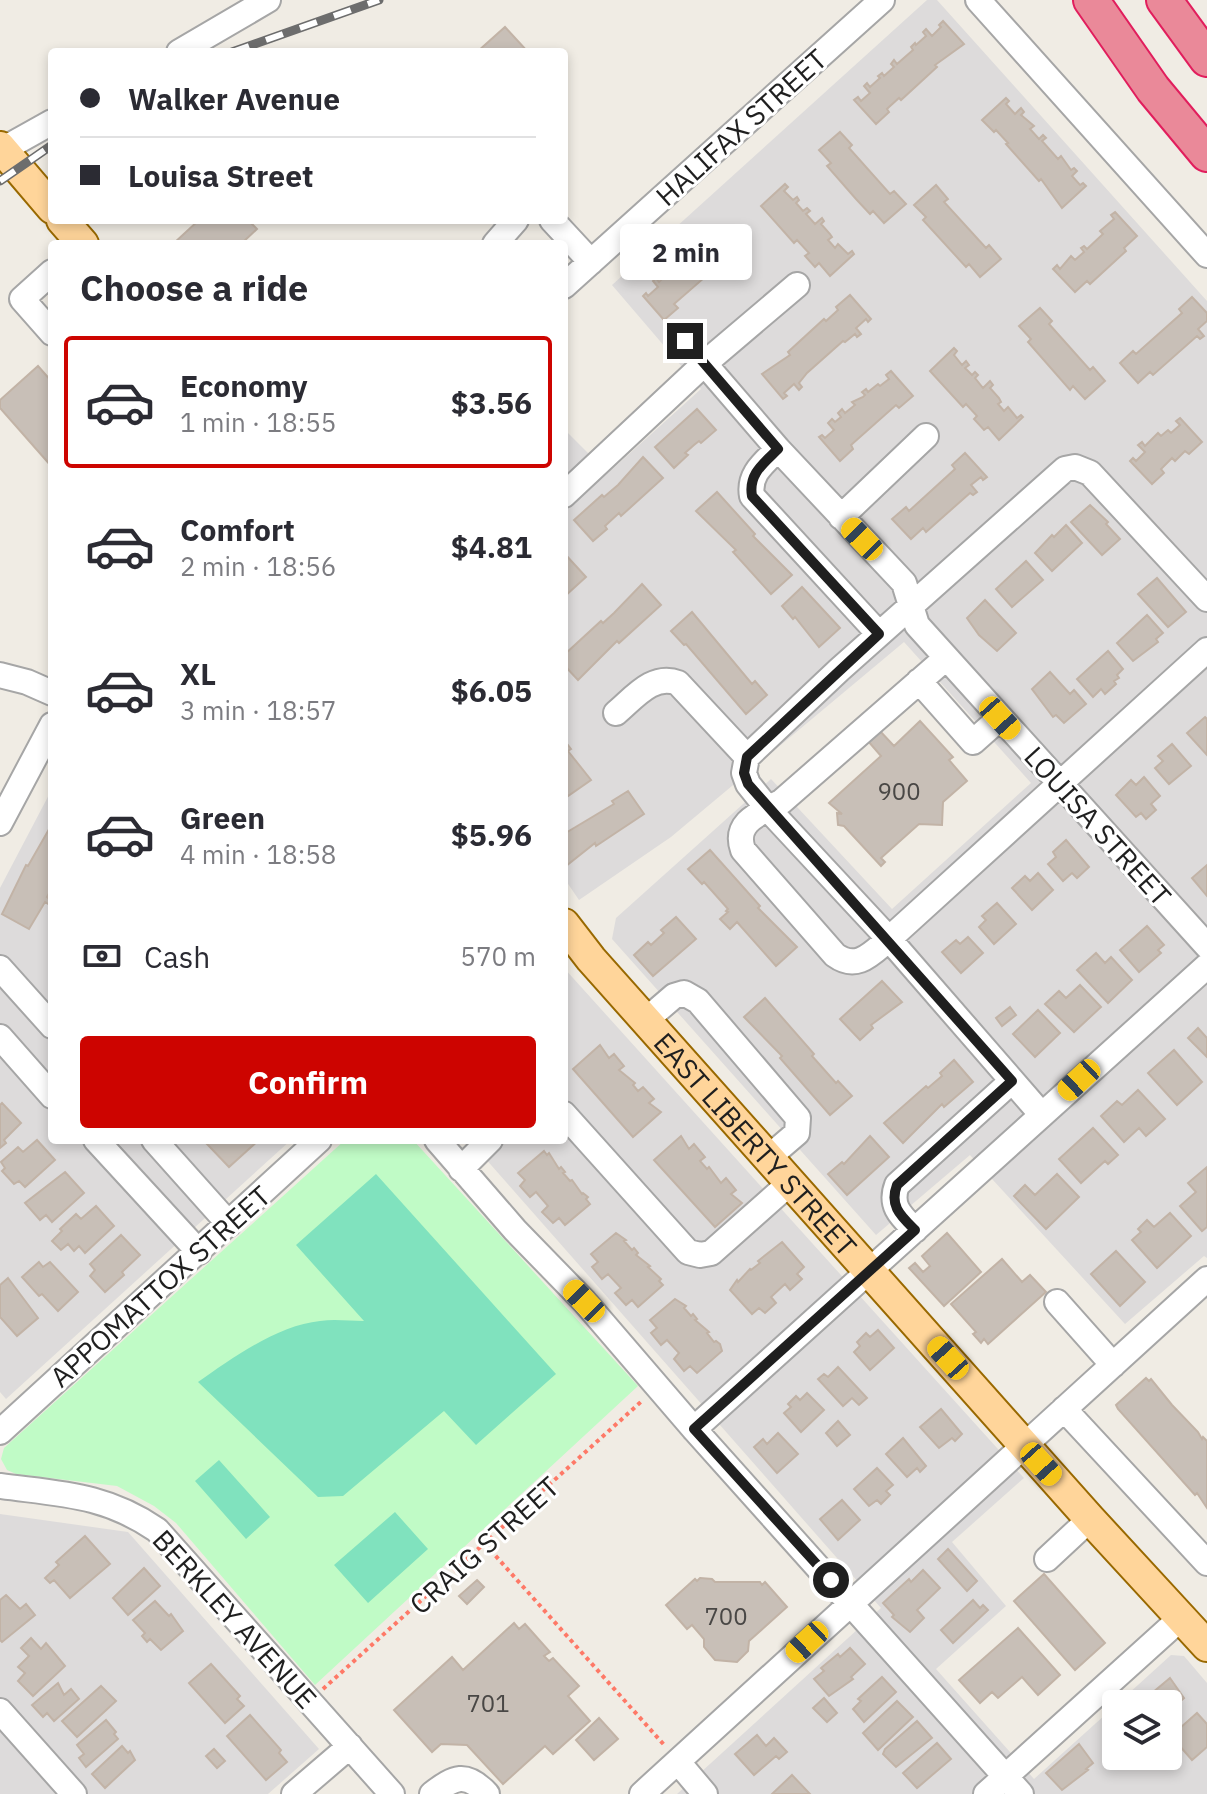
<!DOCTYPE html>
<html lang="en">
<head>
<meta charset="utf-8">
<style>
	:root { --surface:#fff; --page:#f7f7f7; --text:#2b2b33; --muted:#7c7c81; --line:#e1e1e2; --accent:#cd0400 }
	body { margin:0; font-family:"IBM Plex Sans",sans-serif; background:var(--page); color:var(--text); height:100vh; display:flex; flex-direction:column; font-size:30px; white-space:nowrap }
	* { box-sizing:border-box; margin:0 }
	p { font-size:26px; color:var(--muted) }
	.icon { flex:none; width:44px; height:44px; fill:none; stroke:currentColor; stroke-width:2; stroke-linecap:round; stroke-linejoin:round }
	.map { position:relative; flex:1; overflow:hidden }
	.details { position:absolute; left:48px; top:240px; width:520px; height:904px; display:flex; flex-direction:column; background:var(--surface); border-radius:8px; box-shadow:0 4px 12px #0003 }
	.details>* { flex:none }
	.banner { position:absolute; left:48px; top:48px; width:520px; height:176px; border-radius:8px; box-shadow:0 4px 12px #0003; display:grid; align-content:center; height:176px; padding:0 32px; background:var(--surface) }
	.fabs { position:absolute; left:1102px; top:1690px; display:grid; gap:16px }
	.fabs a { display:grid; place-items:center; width:80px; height:80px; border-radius:8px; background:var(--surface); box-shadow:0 4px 12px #0003; font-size:40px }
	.end { position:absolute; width:36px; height:36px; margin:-18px; border:10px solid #1f1f1f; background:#fff; box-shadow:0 0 0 4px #fff }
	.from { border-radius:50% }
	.bubble { position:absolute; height:56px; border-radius:8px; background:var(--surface); box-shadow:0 4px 12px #0003; font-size:26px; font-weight:700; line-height:56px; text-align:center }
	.car { position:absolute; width:24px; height:48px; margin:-24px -12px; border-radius:10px; box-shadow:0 0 6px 2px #0007; background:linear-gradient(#f5c518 24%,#345 0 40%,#f5c518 0 76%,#345 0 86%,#f5c518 0) }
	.banner b { display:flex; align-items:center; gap:28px; height:76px; font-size:30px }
	.banner b+b { border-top:2px solid var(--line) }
	.banner i { width:20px; height:20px; background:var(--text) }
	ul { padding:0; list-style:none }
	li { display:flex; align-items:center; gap:24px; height:132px; margin:0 16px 12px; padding:0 16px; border:4px solid transparent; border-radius:8px }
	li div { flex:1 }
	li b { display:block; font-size:30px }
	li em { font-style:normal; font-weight:700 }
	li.current { border-color:var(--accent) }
	li>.icon { width:72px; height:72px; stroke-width:1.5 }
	h2 { padding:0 32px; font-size:36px; line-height:96px }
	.pay { display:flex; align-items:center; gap:20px; height:88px; padding:0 32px; font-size:30px }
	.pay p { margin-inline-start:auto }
	.primary-button { display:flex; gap:16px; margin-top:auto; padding:16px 32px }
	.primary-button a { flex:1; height:92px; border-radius:8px; background:var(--accent); color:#fff; font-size:32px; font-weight:700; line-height:92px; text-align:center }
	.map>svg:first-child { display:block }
	.residential { fill:#dddbdb }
	.park { fill:#c0fbc6 }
	.pitch { fill:#80e2be }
	.building { fill:#c8bfb7; stroke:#c2b3a6; stroke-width:2 }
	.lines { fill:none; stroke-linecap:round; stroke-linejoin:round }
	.minor-casing { stroke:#a6a6a6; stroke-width:28 }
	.major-casing { stroke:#996900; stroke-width:34 }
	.highway-casing { stroke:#e11e5d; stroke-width:38 }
	.path { stroke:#fe7967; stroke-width:4; stroke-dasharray:4 4; stroke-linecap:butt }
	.minor { stroke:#fff; stroke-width:24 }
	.major { stroke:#ffd59a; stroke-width:30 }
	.highway { stroke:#ea8999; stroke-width:34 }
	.rail-casing { stroke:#6d6d6d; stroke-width:9 }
	.rail { stroke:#fff; stroke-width:6; stroke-dasharray:18; stroke-linecap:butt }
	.route { stroke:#1f1f1f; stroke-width:10 }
	.labels { text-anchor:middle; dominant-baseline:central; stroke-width:6; stroke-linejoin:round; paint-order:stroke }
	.number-label { font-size:24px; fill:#494745 }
	.street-label { font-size:28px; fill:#1f1f1f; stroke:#fff }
</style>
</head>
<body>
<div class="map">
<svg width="1207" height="1794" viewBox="0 0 1207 1794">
	<rect width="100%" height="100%" fill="#f0ece4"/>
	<path class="residential" d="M927,0H937L1207,301V1258L1204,1256L1125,1324L970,1155L876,1235L612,939L616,918L771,779L892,909L1031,783L904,642L671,837L579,900L564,878V429L608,473L701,389L612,285Z
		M52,789V1140H291L6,1399L0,1392V888Z
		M564,968L1024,1478L952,1542L1006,1606L936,1669L1034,1779L1116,1705V1756H1168V1704H1117L1171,1655L1184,1656L1207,1683V1794H677L881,1608L469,1140H564Z
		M0,1514L128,1532L319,1749L268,1794H0Z"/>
	<path class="park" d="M345,1140H413L638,1386L315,1685L176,1523L154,1506L117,1486L16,1474L7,1470L1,1459L4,1448Z"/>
	<path class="pitch" d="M376,1174L556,1374L476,1445L444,1411L343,1496L318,1497L198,1382C232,1358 278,1325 320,1321C334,1319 350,1321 364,1321L296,1245Z
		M219,1460L270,1517L246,1539L195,1481Z
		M395,1512L428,1549L368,1603L334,1565Z"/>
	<path class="building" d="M943,21L964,44L935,65L937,67L901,100L899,98L889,107L887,109L889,112L876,124L854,100L858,97L861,101L870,93L864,86L867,83L870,87L880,78L878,76L882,73L884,76L894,67L891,64L894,60L897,64L913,50L911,47L915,43L916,45L926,36L923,32L926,29L932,36L941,27L939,25Z
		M505,27L528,52H477Z
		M1006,98L1009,101L1006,104L1015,114L1021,108L1024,112L1021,115L1034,126L1030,129L1039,139L1043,135L1046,138L1042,141L1058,159L1061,156L1071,170L1074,168L1077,171L1072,176L1080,185L1083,183L1086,186L1062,208L1041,179L1039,181L1006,144L1008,143L996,130L994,132L982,120Z
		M840,132L852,145L849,148L890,194L894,191L906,204L884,223L873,211L870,214L856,199L827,166L831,163L819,150Z
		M785,184L788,187L784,191L793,200L797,197L799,200L796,203L803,211L807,208L810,211L806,214L815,224L822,218L824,221L821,224L830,234L832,237L828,240L835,248L838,244L848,254L852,251L854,254L830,276L819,263L815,267L805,256L809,253L797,240L794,243L761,206Z
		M936,185L948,199L944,202L986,248L989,245L1001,259L980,277L969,264L966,267L923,220L926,217L914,205Z
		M1115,212L1137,236L1124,248L1126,251L1090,284L1087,281L1075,292L1053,269L1057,265L1060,269L1071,256L1075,260L1084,252L1081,248L1084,246L1087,249L1103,234L1100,231L1114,219L1111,215Z
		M199,220H252L250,222L257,229L241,244H173Z
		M715,229L737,254L724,266L721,263L674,304L678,308L664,320L643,296L646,293L648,296L658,287L653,281L656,278L659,282L666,275L663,272L667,268L669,272L679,263L676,260L679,257L682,260L690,253L687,250L690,247L693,250L703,242L706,245L715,236L712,232Z
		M850,295L871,319L868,322L866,319L856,328L861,334L857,337L855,334L845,342L843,341L807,373L799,383L802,387L799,390L794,384L784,393L787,396L783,399L762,374L790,355L788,352L824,319L826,321L838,310L836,307Z
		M1192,297L1207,313V321L1198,329L1204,336L1200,339L1197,336L1153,375L1150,372L1138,383L1120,363L1133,351L1136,354L1182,313L1179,309Z
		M1040,308L1052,321L1049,324L1090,370L1093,367L1105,381L1085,399L1073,386L1070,390L1028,342L1031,339L1019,326Z
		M954,348L957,351L954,355L962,365L966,361L969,365L965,368L972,375L975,372L978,375L975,378L983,388L990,381L993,385L990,388L999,398L1001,402L998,404L1004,411L1008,407L1017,418L1021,415L1023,417L999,440L988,427L984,430L974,419L977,416L966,404L963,407L930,371Z
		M38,366L52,382V467L0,408V400Z
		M891,371L913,396L899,408L896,405L851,445L853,449L840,461L819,437L822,435L825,438L834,430L828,423L832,419L835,422L841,417L838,413L842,409L845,413L855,405L852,402L863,397L865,395L862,392L866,389L868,392L878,384L880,386L889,379L886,375Z
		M697,409L716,430L701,443L699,441L694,445L685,453L688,455L674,468L655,447Z
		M1180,418L1202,442L1189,454L1185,451L1175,461L1172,458L1161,469L1164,473L1152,484L1130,461L1133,458L1136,461L1145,452L1138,445L1142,442L1145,446L1158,433L1161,436L1168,430L1171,433L1180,425L1176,421Z
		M965,453L987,477L983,480L981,477L971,485L977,492L973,495L970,493L926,532L923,528L911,539L892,519L906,507L909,511L955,469L952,465Z
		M643,457L663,478L621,516L619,513L605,526L607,529L593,541L574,520L602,495L604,497L618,485Z
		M717,492L755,534L753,536L792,575L771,594L733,552L736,550L696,511Z
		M1090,505L1108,522L1106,524L1120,539L1102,555L1071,522Z
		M1066,525L1082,543L1052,571L1035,553L1052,535L1054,537Z
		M564,553L586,577L565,596L564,595Z
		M1026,561L1043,580L1012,607L996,589Z
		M1157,578L1186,612L1168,627L1138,594Z
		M642,584L661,605L619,643L617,641L578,680L564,665V655L601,621L603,623L614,613Z
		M802,587L840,628L819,647L795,617L793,619L782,606Z
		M985,600L1016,633L997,651L979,635L967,618Z
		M692,612L752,684L755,681L767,695L746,714L686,644L684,645L671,631Z
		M1147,615L1163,633L1156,639L1158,642L1133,661L1117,643Z
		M1108,651L1123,669L1117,675L1119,678L1114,681L1116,684L1105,694L1101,689L1093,697L1077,679Z
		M1050,672L1070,694L1074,690L1086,704L1064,723L1056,715L1053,717L1032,689Z
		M1205,717L1207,719V755L1187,733Z
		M920,721L953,757L949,760L967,781L943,802L942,825L919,824L881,858L885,862L881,866L844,826L838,825L837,813L842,814L829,803L881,756L868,741L879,730L894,746Z
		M564,740L571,749L568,751L591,780L568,796L564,790Z
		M1172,744L1191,766L1169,784L1155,768L1163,761L1158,756Z
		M1144,777L1160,796L1151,804L1156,810L1146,819L1141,813L1136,817L1116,795L1131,780L1136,785Z
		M628,791L644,814L596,846L595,843L566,866L564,834L614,804L612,801Z
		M52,824V888L47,897L52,901L50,905L45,902L29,929L2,914L26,865L28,866Z
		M1066,840L1089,867L1077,878L1072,873L1063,881L1048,864L1056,857L1053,852Z
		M710,850L760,906L758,908L797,947L776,966L737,922L730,929L720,919L728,912L726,911L728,909L704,882L702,884L688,869Z
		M1207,865V896L1192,878Z
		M1038,873L1053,890L1032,910L1012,888L1025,876L1030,881Z
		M997,903L1016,924L994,944L979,927L986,920L982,916Z
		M676,917L696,939L653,976L634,955L648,942L651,945L664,933L661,930Z
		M1147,926L1164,945L1158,950L1161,953L1139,972L1120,950Z
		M968,937L983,953L961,973L942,952L956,940L960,944Z
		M1096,953L1105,963L1111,957L1132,980L1108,1003L1077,970Z
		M882,981L902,1002L871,1025L873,1028L860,1040L840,1019Z
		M1080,985L1101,1007L1074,1032L1045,1004L1059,991L1066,998Z
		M765,998L814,1054L812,1056L836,1083L838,1081L852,1096L830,1115L780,1058L782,1056L744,1017Z
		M1010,1007L1016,1015L1002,1026L996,1018Z
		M1038,1010L1060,1033L1035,1057L1013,1034Z
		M1198,1028L1207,1038V1057L1188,1038Z
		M600,1045L609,1058L614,1054L624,1066L619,1070L635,1083L633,1085L638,1091L643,1087L654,1099L649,1103L661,1112L633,1137L573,1069Z
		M1174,1050L1202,1082L1177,1105L1148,1073Z
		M954,1060L973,1082L944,1107L942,1104L903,1143L884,1123L926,1086L928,1088L942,1076L940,1073Z
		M1138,1090L1165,1119L1146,1136L1139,1128L1124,1142L1101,1116L1117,1101L1122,1105Z
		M2,1103L21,1123L4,1140L6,1143L0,1148V1105Z
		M1093,1128L1118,1155L1108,1164L1105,1161L1081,1183L1059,1159Z
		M681,1136L689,1149L694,1144L705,1157L700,1161L707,1169L709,1167L721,1183L726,1178L736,1190L731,1194L742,1203L715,1227L654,1160Z
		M870,1136L889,1157L847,1195L828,1174L842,1162L844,1164Z
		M37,1140L55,1160L25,1187L19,1181L14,1184L2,1171L5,1168L1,1162L18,1147L23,1152Z
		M211,1140H259L229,1167L207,1144Z
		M544,1151L547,1155L549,1153L559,1169L561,1167L565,1172L563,1173L570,1181L572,1180L582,1194L583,1193L588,1197L586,1199L590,1204L565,1225L559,1218L553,1223L542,1212L548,1206L536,1192L530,1197L520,1186L525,1180L518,1173Z
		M1207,1167V1227L1202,1231L1180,1206L1196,1192L1188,1183Z
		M65,1172L84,1193L52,1222L46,1215L40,1220L25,1203Z
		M1057,1174L1079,1197L1046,1229L1014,1196L1025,1185L1035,1195Z
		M96,1206L114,1226L85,1253L79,1246L74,1251L68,1244L61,1250L52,1241L62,1231L60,1229L76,1214L81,1219Z
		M1170,1213L1191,1236L1157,1268L1132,1240L1141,1232L1138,1229L1147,1220L1154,1227Z
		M616,1233L626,1240L624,1241L632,1250L634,1248L638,1253L636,1255L650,1266L648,1267L661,1279L659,1281L663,1285L638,1307L632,1300L626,1305L615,1293L621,1288L608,1274L602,1279L592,1267L598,1262L591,1254Z
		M947,1233L981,1272L944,1306L909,1268L915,1263L923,1272L930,1266L922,1256Z
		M121,1235L140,1255L122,1272L124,1275L105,1292L90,1276L95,1270L90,1264Z
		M782,1242L804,1267L797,1274L802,1279L790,1290L785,1284L771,1297L776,1303L765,1313L759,1308L752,1314L730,1290L737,1280L738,1282L750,1269L751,1270L760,1263L758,1261Z
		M1116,1251L1145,1282L1120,1306L1091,1274Z
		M1002,1259L1022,1282L1030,1275L1046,1292L988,1344L984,1339L981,1343L973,1334L976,1332L951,1304Z
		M39,1262L43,1267L50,1262L78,1292L58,1311L42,1294L39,1296L22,1277Z
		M8,1278L38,1318L17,1336L0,1317V1285Z
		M675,1299L686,1306L684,1308L691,1316L693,1314L697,1319L695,1320L709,1332L707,1333L714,1342L716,1341L720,1344L722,1351L697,1373L690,1366L684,1371L674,1359L679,1353L667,1340L661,1345L651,1333L657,1328L650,1320Z
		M878,1330L894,1348L870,1370L854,1352L860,1346L857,1342L866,1333L870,1337Z
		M838,1367L867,1398L859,1405L852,1398L843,1406L818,1379L824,1374L828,1377Z
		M1146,1378L1149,1381L1151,1379L1172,1405L1198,1432L1202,1439L1203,1437L1207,1441V1508L1197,1493L1195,1495L1118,1409L1116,1405Z
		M807,1393L824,1410L801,1432L784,1413L791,1407L788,1404L796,1396L800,1400Z
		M941,1409L962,1434L955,1441L952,1438L939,1448L920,1427Z
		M838,1421L850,1435L837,1446L826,1433Z
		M778,1433L798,1454L777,1473L754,1447L763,1439L767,1444Z
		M903,1438L926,1466L920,1472L917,1468L907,1477L886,1454Z
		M877,1468L893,1485L886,1491L890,1495L881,1504L877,1500L869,1506L854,1489Z
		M842,1500L860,1520L838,1540L820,1519Z
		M85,1536L110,1564L70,1598L54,1580L50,1583L45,1578L59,1565L56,1562Z
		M948,1549L977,1581L967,1591L938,1559Z
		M144,1568L160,1586L128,1615L113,1598Z
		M923,1570L940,1588L917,1610L924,1618L910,1632L892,1617L894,1615L883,1603L909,1579L911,1582Z
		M1044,1574L1105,1643L1075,1670L1014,1601Z
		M700,1578L712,1579L715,1582H760L762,1585L765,1582L787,1607L749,1641L748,1651L737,1662L715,1660L704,1647V1639L692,1625L687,1629L666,1605L695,1579L697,1581Z
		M477,1580L484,1587L467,1604L459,1596Z
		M6,1595L20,1609L26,1604L35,1615L2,1642L0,1640V1600Z
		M973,1600L980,1608L983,1605L988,1610L953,1643L941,1630Z
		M155,1601L169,1616L171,1614L183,1631L161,1650L150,1639L147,1642L142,1636L145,1633L133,1620Z
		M514,1623L519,1629L525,1624L550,1652L544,1656L549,1661L553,1658L579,1686L568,1696L590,1721L553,1754L545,1746L503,1784L467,1745L441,1744L432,1752L394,1710L452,1657L463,1670Z
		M1018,1628L1060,1675L1038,1695L1022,1677L998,1698L992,1692L980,1703L959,1680Z
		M31,1638L41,1649L46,1643L65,1666L33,1696L18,1681L25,1673L18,1667L29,1656L21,1648Z
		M850,1648L865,1664L851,1677L853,1679L829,1696L814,1679L824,1671L821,1668L838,1654L840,1657Z
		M211,1664L240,1696L237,1699L244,1706L225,1723L189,1683Z
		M882,1677L896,1692L864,1722L853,1709L861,1701L858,1699Z
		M1170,1678L1184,1698L1168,1712V1704H1149L1145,1699Z
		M58,1683L64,1695L71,1689L79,1699L54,1721L47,1713L43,1717L32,1705Z
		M101,1686L116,1701L77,1737L62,1721Z
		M824,1698L837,1713L827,1722L813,1708Z
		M897,1701L913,1717L878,1750L863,1733Z
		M1197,1713L1207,1724V1747L1192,1760L1171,1736Z
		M250,1715L281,1750L279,1753L287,1762L266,1780L227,1736Z
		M599,1718L618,1739L594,1760L576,1740Z
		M106,1720L116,1732L114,1734L118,1739L86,1767L79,1758L84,1754L77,1745Z
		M917,1721L932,1738L896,1767L883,1754L885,1749Z
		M757,1735L766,1746L774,1738L787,1752L779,1759L776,1756L754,1775L735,1754Z
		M937,1743L951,1759L917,1788L903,1773Z
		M1079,1744L1093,1763L1086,1769L1088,1770L1062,1790L1046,1773Z
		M122,1746L128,1753L130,1751L135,1760L105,1788L92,1774Z
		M214,1749L225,1761L217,1768L206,1756Z
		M792,1775L810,1794H772Z"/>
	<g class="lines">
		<g class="minor-casing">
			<path id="minor" d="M978,0L1207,255
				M179,52L268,0
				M2,150L52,122
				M552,220L591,262
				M495,244L516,220
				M52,272L22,299L52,333
				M564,286L882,0
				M685,341L778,449L904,583L917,625L1207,946
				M778,449C764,463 748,474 752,496L879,634
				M564,495L704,364L797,285
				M841,517L926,436
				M946,658L781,802C760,813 733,822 743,850L835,955C857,971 871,954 889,939L1207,650
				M0,675L27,682L52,693
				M919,681L973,742L1000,718
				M616,713C634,698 653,673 678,683L747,757
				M0,823L52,725
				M0,968L52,1026
				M646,1020L674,996L684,993L698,1001L798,1118L797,1133L769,1157
				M0,1037L52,1096
				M564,1114L688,1252L700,1255L711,1253L791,1182
				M1042,1115L889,939L768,809L748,784L744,773L747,757L839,670L1065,469L1075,467L1090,473L1207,599
				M96,1140L199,1252
				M154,1140L229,1224
				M437,1140L515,1230L584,1301L694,1429L1021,1794
				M461,1169L490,1140
				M915,1230C901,1216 889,1206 897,1185L1012,1081
				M1057,1302L1113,1365
				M1064,1409L1207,1563
				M694,1429L1207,966
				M0,1432L319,1140
				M0,1486C60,1494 105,1494 157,1530L392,1794
				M1047,1559L1090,1519
				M0,1711L74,1794
				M678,1762L705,1794
				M294,1794L350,1746
				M432,1794C454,1777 466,1771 487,1794
				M642,1794L1207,1279
				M986,1794L1181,1618"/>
		</g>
		<g class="major-casing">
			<g id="major">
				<path d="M0,147L52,208"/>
				<path d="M62,220L83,244"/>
				<path id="s1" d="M564,924L591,959L1090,1519L1207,1646"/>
			</g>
		</g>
		<g class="highway-casing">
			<path id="highway" d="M1091,0L1153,89L1207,154
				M1164,0L1207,59"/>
		</g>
		<path class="path" d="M485,1544L666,1747
			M323,1689L643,1400"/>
		<use href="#minor" class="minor"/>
		<use href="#major" class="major"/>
		<use href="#highway" class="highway"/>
		<g class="rail-casing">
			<path id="rail" d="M232,52L379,0
				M0,181L52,145"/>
		</g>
		<use href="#rail" class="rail"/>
	</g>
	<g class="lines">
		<path class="route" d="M685,341L778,449C764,463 748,474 752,496L879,634L747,757L744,773L748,784L1012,1081L897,1185C889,1206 901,1216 915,1230L694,1429L831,1580"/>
	</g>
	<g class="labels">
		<g class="number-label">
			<text x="899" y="791">900</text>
			<text x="726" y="1616">700</text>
			<text x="488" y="1703">701</text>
		</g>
		<g class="street-label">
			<text transform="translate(741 127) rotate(-42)">HALIFAX STREET</text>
			<text transform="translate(1098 826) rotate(48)">LOUISA STREET</text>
			<text stroke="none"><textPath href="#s1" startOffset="292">EAST LIBERTY STREET</textPath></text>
			<text transform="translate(160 1286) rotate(-42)">APPOMATTOX STREET</text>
			<text transform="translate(484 1545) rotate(-42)">CRAIG STREET</text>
			<text transform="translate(235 1619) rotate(48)">BERKLEY AVENUE</text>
		</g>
	</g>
</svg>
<div class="fabs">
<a><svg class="icon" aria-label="layers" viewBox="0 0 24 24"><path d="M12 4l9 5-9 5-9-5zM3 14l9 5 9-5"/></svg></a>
</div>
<i class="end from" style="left:831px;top:1580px"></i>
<i class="end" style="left:685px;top:341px"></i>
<div class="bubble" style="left:620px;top:224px;width:132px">2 min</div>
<i class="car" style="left:862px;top:539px;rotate:316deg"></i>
<i class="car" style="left:1000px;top:718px;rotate:138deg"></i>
<i class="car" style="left:1079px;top:1080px;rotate:227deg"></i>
<i class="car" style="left:584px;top:1301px;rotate:316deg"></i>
<i class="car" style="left:948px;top:1358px;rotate:318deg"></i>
<i class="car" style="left:1041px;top:1464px;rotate:138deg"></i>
<i class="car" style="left:807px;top:1642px;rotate:227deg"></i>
<div class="banner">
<b><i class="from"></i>Walker Avenue</b>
<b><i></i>Louisa Street</b>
</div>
<section class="details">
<h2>Choose a ride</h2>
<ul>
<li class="current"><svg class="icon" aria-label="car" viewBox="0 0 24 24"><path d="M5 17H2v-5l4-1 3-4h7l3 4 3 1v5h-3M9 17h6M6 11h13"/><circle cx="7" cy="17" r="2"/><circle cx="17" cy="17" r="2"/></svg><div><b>Economy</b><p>1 min · 18:55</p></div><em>$3.56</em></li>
<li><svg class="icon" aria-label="car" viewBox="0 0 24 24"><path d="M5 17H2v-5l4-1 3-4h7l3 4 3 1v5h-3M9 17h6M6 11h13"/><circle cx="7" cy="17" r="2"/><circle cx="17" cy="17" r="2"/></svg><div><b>Comfort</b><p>2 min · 18:56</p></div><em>$4.81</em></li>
<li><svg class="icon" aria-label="car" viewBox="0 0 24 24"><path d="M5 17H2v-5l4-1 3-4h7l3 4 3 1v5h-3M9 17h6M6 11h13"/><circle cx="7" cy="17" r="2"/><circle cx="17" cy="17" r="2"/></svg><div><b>XL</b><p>3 min · 18:57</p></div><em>$6.05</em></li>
<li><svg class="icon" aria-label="car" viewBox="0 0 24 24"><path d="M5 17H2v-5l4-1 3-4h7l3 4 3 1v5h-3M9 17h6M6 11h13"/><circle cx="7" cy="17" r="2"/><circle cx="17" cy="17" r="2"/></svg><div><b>Green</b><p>4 min · 18:58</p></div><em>$5.96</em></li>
</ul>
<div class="pay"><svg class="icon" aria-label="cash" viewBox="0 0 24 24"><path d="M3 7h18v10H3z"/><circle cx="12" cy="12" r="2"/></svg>Cash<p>570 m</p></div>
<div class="primary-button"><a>Confirm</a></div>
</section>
</div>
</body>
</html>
